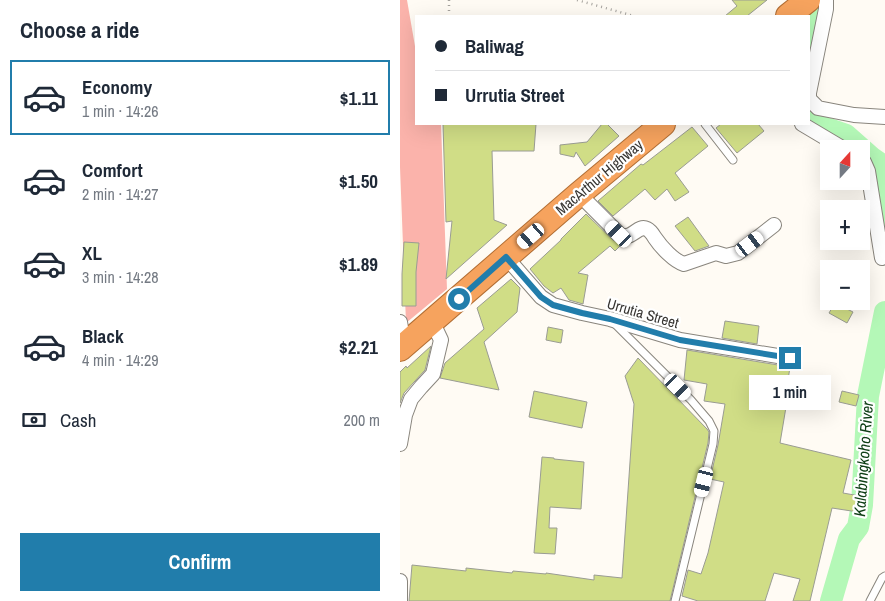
<!DOCTYPE html>
<html lang="en">
<head>
<meta charset="utf-8">
<style>
	:root { --surface:#fff; --page:#f2f2f3; --text:#1f2937; --muted:#747a83; --line:#e0e1e3; --accent:#217dab }
	body { margin:0; font-family:"Archivo Narrow",sans-serif; background:var(--page); color:var(--text); height:100vh; display:flex; flex-direction:column; font-size:19px; white-space:nowrap }
	* { box-sizing:border-box; margin:0 }
	p { font-size:16px; color:var(--muted) }
	.icon { flex:none; width:28px; height:28px; fill:none; stroke:currentColor; stroke-width:2; stroke-linecap:round; stroke-linejoin:round }
	.map { position:relative; flex:1; overflow:hidden }
	.details { display:flex; flex-direction:column; background:var(--surface); width:400px }
	.details>* { flex:none }
	.hud { position:absolute; left:15px; top:15px; width:395px; height:110px; border-radius:0px; box-shadow:0 5px 20px #0002; display:grid; align-content:center; height:110px; padding:0 20px; background:var(--surface) }
	.needle { width:32px; rotate:21deg }
	.buttons { position:absolute; left:420px; top:140px; display:grid; gap:10px }
	.buttons a { display:grid; place-items:center; width:50px; height:50px; border-radius:0px; background:var(--surface); box-shadow:0 5px 20px #0002; font-size:25px }
	.end { position:absolute; width:22px; height:22px; margin:-11px; border:6px solid #217dab; background:#fff; box-shadow:0 0 0 2px #fff }
	.from { border-radius:50% }
	.bubble { position:absolute; height:35px; border-radius:0px; background:var(--surface); box-shadow:0 5px 20px #0002; font-size:16px; font-weight:800; line-height:35px; text-align:center }
	.car { position:absolute; width:15px; height:30px; margin:-15px -8px; border-radius:6px; box-shadow:0 0 4px 1px #0007; background:linear-gradient(#fff 24%,#345 0 40%,#fff 0 76%,#345 0 86%,#fff 0) }
	.hud b { display:flex; align-items:center; gap:18px; height:48px; font-size:19px }
	.hud b+b { border-top:1px solid var(--line) }
	.hud i { width:12px; height:12px; background:var(--text) }
	ul { padding:0; list-style:none }
	li { display:flex; align-items:center; gap:15px; height:75px; margin:0 10px 8px; padding:0 10px; border:2px solid transparent; border-radius:0px }
	li div { flex:1 }
	li b { display:block; font-size:19px }
	li em { font-style:normal; font-weight:800 }
	li.active { border-color:var(--accent) }
	li>.icon { width:45px; height:45px; stroke-width:1.5 }
	h2 { padding:0 20px; font-size:22px; line-height:60px }
	.pay { display:flex; align-items:center; gap:12px; height:55px; padding:0 20px; font-size:19px }
	.pay p { margin-inline-start:auto }
	.primary-button { display:flex; gap:10px; margin-top:auto; padding:10px 20px }
	.primary-button a { flex:1; height:58px; border-radius:0px; background:var(--accent); color:#fff; font-size:20px; font-weight:800; line-height:58px; text-align:center }
	main { display:flex; flex:1; min-height:0 }
	.map>svg:first-child { display:block }
	.green { fill:#fbb3ab }
	.lines { fill:none; stroke-linecap:round; stroke-linejoin:round }
	.stream { stroke:#b4f8b7; stroke-width:4 }
	.river { stroke:#b4f8b7; stroke-width:22 }
	.building { fill:#d0dd86; stroke:#9a9c93 }
	.service-casing { stroke:#89857d; stroke-width:9 }
	.minor-casing { stroke:#89857d; stroke-width:16 }
	.trunk-casing { stroke:#b26e34; stroke-width:26 }
	.path { stroke:#a5a29d; stroke-width:2.5; stroke-dasharray:1 4; stroke-linecap:butt }
	.service { stroke:#fff; stroke-width:7 }
	.minor { stroke:#fff; stroke-width:14 }
	.trunk { stroke:#f6a35e; stroke-width:24 }
	.route { stroke:#217dab; stroke-width:6 }
	.labels { text-anchor:middle; dominant-baseline:central; stroke-width:4.5; stroke-linejoin:round; paint-order:stroke }
	.street-label { font-size:15px; fill:#373532; stroke:#fff }
	.water-label { font-size:16px; font-style:italic; fill:#104017; stroke:#fff }
</style>
</head>
<body>
<main>
<section class="details">
<h2>Choose a ride</h2>
<ul>
<li class="active"><svg class="icon" aria-label="car" viewBox="0 0 24 24"><path d="M5 17H2v-5l4-1 3-4h7l3 4 3 1v5h-3M9 17h6M6 11h13"/><circle cx="7" cy="17" r="2"/><circle cx="17" cy="17" r="2"/></svg><div><b>Economy</b><p>1 min · 14:26</p></div><em>$1.11</em></li>
<li><svg class="icon" aria-label="car" viewBox="0 0 24 24"><path d="M5 17H2v-5l4-1 3-4h7l3 4 3 1v5h-3M9 17h6M6 11h13"/><circle cx="7" cy="17" r="2"/><circle cx="17" cy="17" r="2"/></svg><div><b>Comfort</b><p>2 min · 14:27</p></div><em>$1.50</em></li>
<li><svg class="icon" aria-label="car" viewBox="0 0 24 24"><path d="M5 17H2v-5l4-1 3-4h7l3 4 3 1v5h-3M9 17h6M6 11h13"/><circle cx="7" cy="17" r="2"/><circle cx="17" cy="17" r="2"/></svg><div><b>XL</b><p>3 min · 14:28</p></div><em>$1.89</em></li>
<li><svg class="icon" aria-label="car" viewBox="0 0 24 24"><path d="M5 17H2v-5l4-1 3-4h7l3 4 3 1v5h-3M9 17h6M6 11h13"/><circle cx="7" cy="17" r="2"/><circle cx="17" cy="17" r="2"/></svg><div><b>Black</b><p>4 min · 14:29</p></div><em>$2.21</em></li>
</ul>
<div class="pay"><svg class="icon" aria-label="cash" viewBox="0 0 24 24"><path d="M3 7h18v10H3z"/><circle cx="12" cy="12" r="2"/></svg>Cash<p>200 m</p></div>
<div class="primary-button"><a>Confirm</a></div>
</section>
<div class="map">
<svg width="485" height="601" viewBox="0 0 485 601">
	<rect width="100%" height="100%" fill="#fffbf4"/>
	<path class="green" d="M0,0H7L16,52V124H41L47,289L6,323L0,167Z"/>
	<g class="lines">
		<path class="stream" d="M481,164H485"/>
		<path class="river" d="M406,0L416,26L409,55
			M409,120L417,125L446,135L472,158L481,164L485,236
			M431,601L449,539L458,527L462,505L468,396L485,312"/>
	</g>
	<path class="building" d="M332,0H367L347,16H325L337,6Z
		M43,124H136L134,151H92L94,220L107,225L46,279L52,221L46,222Z
		M202,124H207L219,136L185,166L176,152L174,157L160,154V145L187,142Z
		M321,124H358L364,131L337,153L316,128Z
		M292,127L308,146L275,173L289,192L275,201L267,189L255,200L245,189L213,216L198,201L241,164L243,165Z
		M186,214L213,240L222,244L215,251L210,246L178,273L188,275L183,304L169,300L161,288L153,293L144,286L130,269L161,240V239Z
		M288,217L309,246L295,251L275,226Z
		M4,242L19,243L16,272V306H2V274Z
		M111,279L120,288L117,312L84,342L99,390L40,378L45,363L84,329L77,308Z
		M435,303L453,312L447,323L429,313Z
		M325,321L359,326L357,344L322,338Z
		M148,327L163,330L161,343L146,340Z
		M31,346L25,370L4,393L0,403V372L6,366L7,368Z
		M287,350L390,367L385,400L387,401L380,443L451,460L443,493L460,496L458,512L432,508L410,601H393L400,579L374,573L365,601H298L282,596L288,570L301,574L308,553L324,482L310,479L318,445L325,404L304,401L307,384L284,380Z
		M238,358L307,429L309,432L308,443L270,601H9L12,565L66,571V568L112,573L113,571L146,574V573L194,580V575L222,578L234,404L225,376Z
		M134,391L187,402L182,428L129,417Z
		M442,391L459,395L456,406L439,402Z
		M142,457L154,458V459L184,462L181,509L150,507L149,528H157L155,554L134,553Z"/>
	<g class="lines">
		<g class="service-casing">
			<path id="service" d="M305,124L333,160
				M214,323L291,400L309,421L314,431L313,444L275,601
				M470,601L482,578L485,576"/>
		</g>
		<g class="minor-casing">
			<path id="minor" d="M426,0V9L409,93V99L418,108L454,115L485,117
				M402,124L444,149
				M461,159L464,162L468,171L482,258
				M179,194L219,234C232,242 237,224 247,229C251,231 253,235 255,238C261,247 274,261 284,264L316,253L326,256L338,253L374,225
				M106,257L141,297L153,305L182,313L210,319L280,340L390,358
				M0,322L4,345
				M0,444L5,415L11,399L21,387L33,374L41,340L32,321
				M0,581V601"/>
		</g>
		<g class="trunk-casing">
			<path id="trunk" d="M388,16L408,0
				M0,349L179,194L263,124"/>
		</g>
		<path class="path" d="M177,0L234,16
			M49,16V0"/>
		<use href="#service" class="service"/>
		<use href="#minor" class="minor"/>
		<use href="#trunk" class="trunk"/>
	</g>
	<g class="lines">
		<path class="route" d="M59,299L106,257L141,297L153,305L182,313L210,319L280,340L390,358"/>
	</g>
	<g class="labels">
		<g class="street-label">
			<text transform="translate(199 177) rotate(-40)">MacArthur Highway</text>
			<text transform="translate(243 313) rotate(16)">Urrutia Street</text>
		</g>
		<g class="water-label">
			<text transform="translate(463 459) rotate(-86)">Kalabingkoho River</text>
		</g>
	</g>
</svg>
<div class="buttons">
<a><svg class="needle" viewBox="-14 -14 28 28"><path d="M0-13l5 13h-10z" fill="#e53935"/><path d="M0 13l5-13h-10z" fill="#747a83"/></svg></a>
<a>+</a>
<a>−</a>
</div>
<i class="end from" style="left:59px;top:299px"></i>
<i class="end" style="left:390px;top:358px"></i>
<div class="bubble" style="left:349px;top:375px;width:82px">1 min</div>
<i class="car" style="left:219px;top:234px;rotate:315deg"></i>
<i class="car" style="left:131px;top:236px;rotate:229deg"></i>
<i class="car" style="left:350px;top:244px;rotate:53deg"></i>
<i class="car" style="left:278px;top:387px;rotate:135deg"></i>
<i class="car" style="left:304px;top:482px;rotate:194deg"></i>
<div class="hud">
<b><i class="from"></i>Baliwag</b>
<b><i></i>Urrutia Street</b>
</div>
</div>
</main>
</body>
</html>
